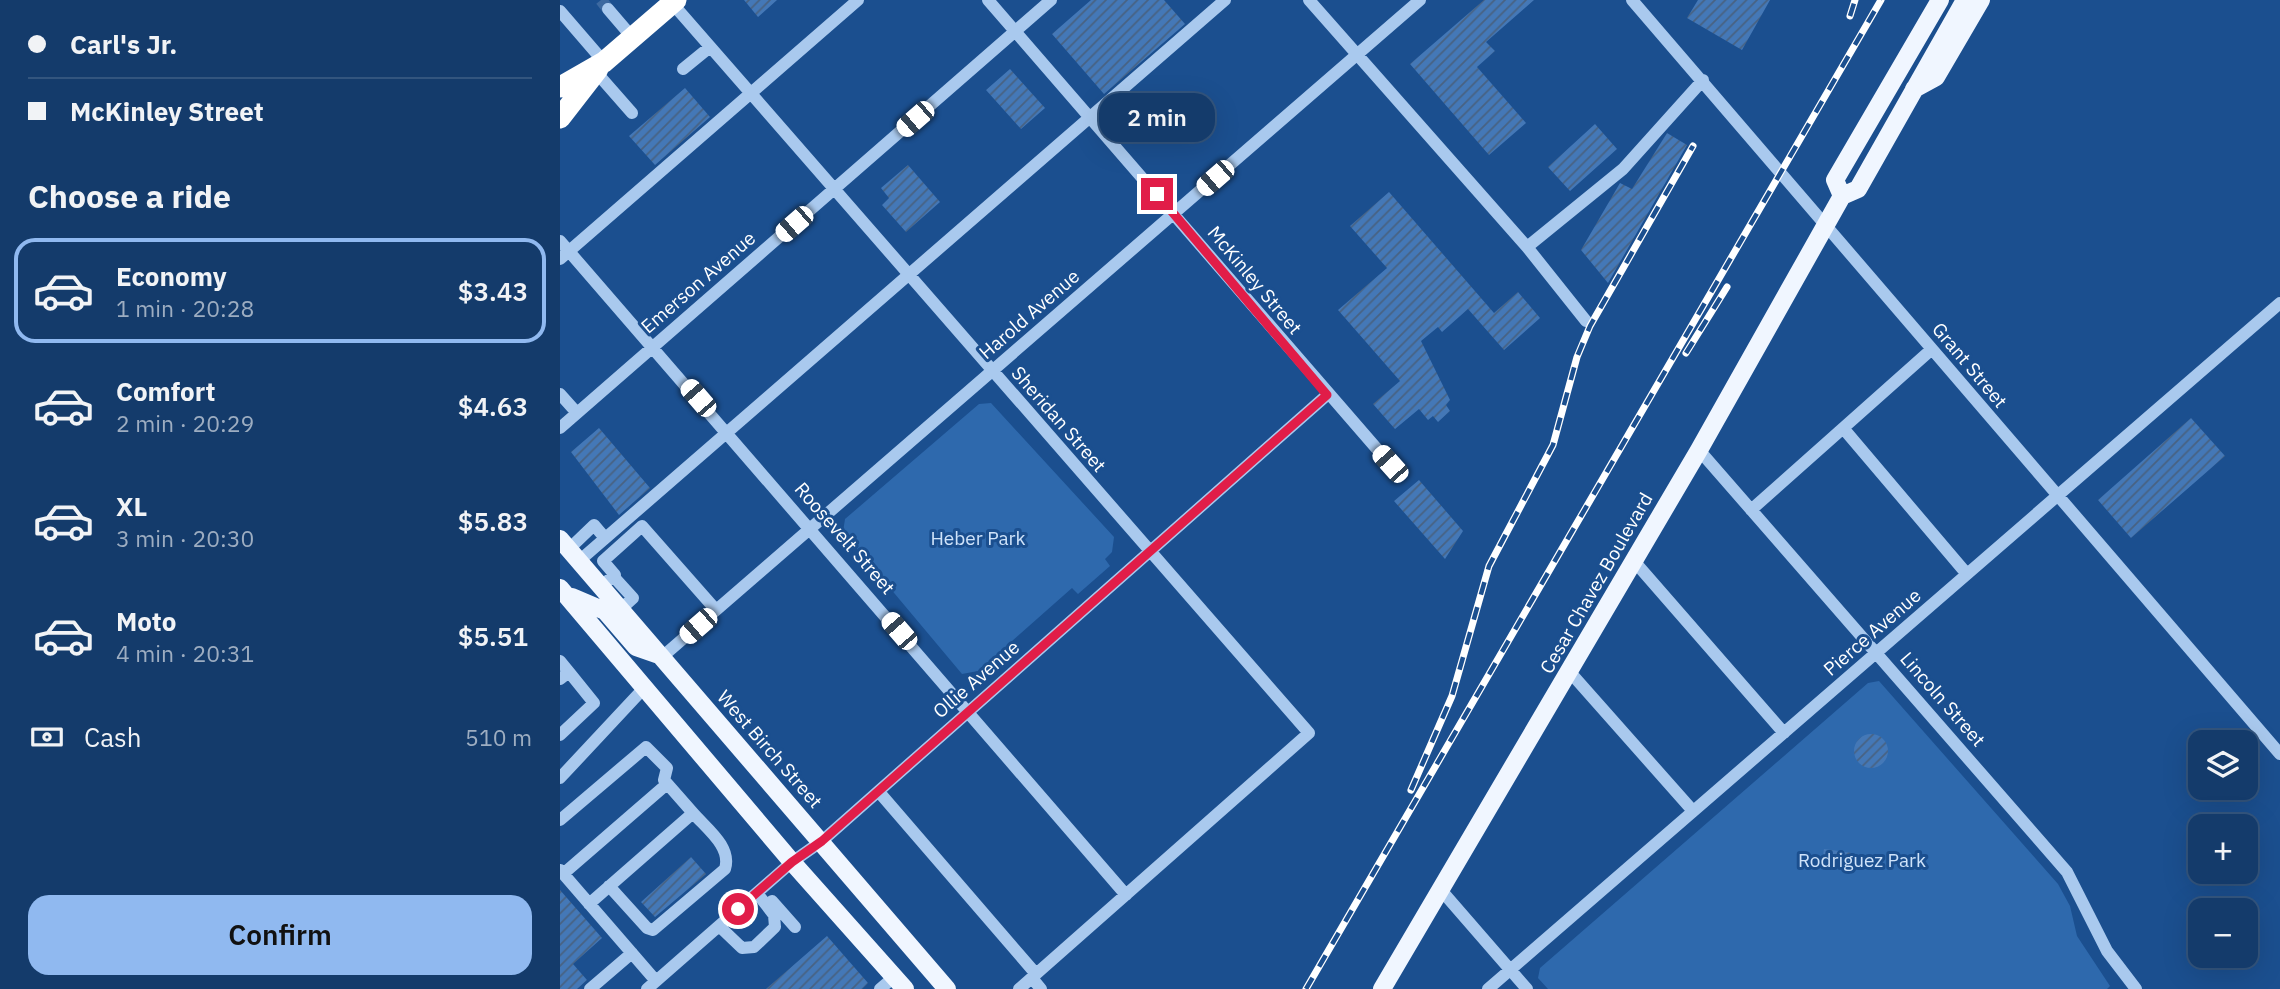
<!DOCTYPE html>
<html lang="en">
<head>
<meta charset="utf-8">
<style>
	:root { --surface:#143b6b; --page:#214673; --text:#f1f3f6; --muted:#9dadc1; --line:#33557e; --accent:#90b9f0 }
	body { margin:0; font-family:"IBM Plex Sans",sans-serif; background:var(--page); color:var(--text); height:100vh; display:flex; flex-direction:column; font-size:26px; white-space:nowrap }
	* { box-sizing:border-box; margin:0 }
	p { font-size:23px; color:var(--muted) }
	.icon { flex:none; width:38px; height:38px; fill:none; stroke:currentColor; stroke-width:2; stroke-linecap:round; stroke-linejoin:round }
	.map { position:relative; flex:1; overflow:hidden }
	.sheet { display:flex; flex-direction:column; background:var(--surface); width:560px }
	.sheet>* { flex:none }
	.top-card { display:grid; align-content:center; height:154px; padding:0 28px; background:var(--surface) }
	.fabs { position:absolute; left:1628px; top:730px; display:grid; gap:14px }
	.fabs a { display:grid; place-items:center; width:70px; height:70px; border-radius:14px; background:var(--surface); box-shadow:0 7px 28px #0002,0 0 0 2px var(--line); font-size:35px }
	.end { position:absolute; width:32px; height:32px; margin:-16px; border:9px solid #e11d48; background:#fff; box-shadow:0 0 0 4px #fff }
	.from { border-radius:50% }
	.bubble { position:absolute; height:49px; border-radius:21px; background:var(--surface); box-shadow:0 7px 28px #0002,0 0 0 2px var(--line); font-size:23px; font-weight:600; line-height:49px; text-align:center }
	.car { position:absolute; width:21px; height:42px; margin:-21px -10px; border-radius:9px; box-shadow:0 0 5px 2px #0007; background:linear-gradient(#fff 24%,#345 0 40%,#fff 0 76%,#345 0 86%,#fff 0) }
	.top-card b { display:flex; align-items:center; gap:24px; height:66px; font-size:26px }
	.top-card b+b { border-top:2px solid var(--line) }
	.top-card i { width:18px; height:18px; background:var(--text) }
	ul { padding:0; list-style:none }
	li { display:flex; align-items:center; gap:21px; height:105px; margin:0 14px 10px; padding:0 14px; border:4px solid transparent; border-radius:21px }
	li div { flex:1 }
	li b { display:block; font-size:26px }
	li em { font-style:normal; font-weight:600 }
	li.active { border-color:var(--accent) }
	li>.icon { width:63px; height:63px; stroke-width:1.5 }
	h2 { padding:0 28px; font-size:32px; line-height:84px }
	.pay { display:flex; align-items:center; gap:18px; height:77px; padding:0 28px; font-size:26px }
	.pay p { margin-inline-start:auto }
	.action { display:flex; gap:14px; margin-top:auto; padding:14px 28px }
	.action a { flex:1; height:80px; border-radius:21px; background:var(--accent); color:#111; font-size:28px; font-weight:600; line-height:80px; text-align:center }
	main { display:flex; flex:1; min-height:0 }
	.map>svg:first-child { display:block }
	.park { fill:#2e69ad }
	.building { fill:url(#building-hatch) }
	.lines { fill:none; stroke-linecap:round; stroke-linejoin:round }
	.minor-tunnel { stroke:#3d69a0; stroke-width:12; stroke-dasharray:12 6; stroke-linecap:butt }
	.minor { stroke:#a9c9ee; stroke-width:12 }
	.major { stroke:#f0f6ff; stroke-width:18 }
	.highway { stroke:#fff; stroke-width:21 }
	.rail-casing { stroke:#fff; stroke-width:7 }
	.rail { stroke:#1b4f8f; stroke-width:4.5; stroke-dasharray:13; stroke-linecap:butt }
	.route { stroke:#e11d48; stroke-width:9 }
	.labels { text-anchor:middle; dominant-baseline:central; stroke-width:6; stroke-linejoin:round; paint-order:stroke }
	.street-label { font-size:19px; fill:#fff; stroke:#1b4f8f }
	.park-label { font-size:19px; fill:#cfe3fa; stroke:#1b4f8f }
</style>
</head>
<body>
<main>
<section class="sheet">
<div class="top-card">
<b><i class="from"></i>Carl's Jr.</b>
<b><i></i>McKinley Street</b>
</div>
<h2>Choose a ride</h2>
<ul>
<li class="active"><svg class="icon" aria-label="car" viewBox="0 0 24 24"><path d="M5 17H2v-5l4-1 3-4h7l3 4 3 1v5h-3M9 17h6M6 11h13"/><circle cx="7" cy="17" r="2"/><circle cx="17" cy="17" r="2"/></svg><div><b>Economy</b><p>1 min · 20:28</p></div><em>$3.43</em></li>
<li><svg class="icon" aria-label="car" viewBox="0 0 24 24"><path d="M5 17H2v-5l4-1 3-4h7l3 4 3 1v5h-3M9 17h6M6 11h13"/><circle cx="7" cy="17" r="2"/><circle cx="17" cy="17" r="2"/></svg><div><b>Comfort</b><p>2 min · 20:29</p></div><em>$4.63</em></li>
<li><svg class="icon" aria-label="car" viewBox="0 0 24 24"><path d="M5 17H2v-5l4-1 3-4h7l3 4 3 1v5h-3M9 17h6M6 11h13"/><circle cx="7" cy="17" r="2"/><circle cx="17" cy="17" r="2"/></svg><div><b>XL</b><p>3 min · 20:30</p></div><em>$5.83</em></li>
<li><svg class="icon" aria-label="car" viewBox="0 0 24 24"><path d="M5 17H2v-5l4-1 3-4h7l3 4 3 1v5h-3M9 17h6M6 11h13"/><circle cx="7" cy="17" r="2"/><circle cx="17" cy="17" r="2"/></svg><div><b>Moto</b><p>4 min · 20:31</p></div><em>$5.51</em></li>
</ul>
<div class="pay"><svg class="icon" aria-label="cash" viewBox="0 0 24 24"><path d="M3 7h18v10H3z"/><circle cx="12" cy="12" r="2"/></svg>Cash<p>510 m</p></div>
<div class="action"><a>Confirm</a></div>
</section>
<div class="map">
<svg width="1720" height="989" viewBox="0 0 1720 989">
	<defs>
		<pattern id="building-hatch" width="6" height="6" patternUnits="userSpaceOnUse" patternTransform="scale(1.75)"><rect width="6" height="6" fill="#4478b7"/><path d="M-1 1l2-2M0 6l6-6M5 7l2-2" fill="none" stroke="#486282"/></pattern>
	</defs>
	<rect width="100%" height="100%" fill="#1b4f8f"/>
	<path class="park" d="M431,403L554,537L552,552L545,559L550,566L518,594L512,588L418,671L402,674L283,532L285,519L419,404Z
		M1319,681L1498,884L1510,906L1517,936L1550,986L1547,989H988L978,978L980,968L1308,683Z"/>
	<path class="building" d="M184,0H217L198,17Z
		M531,0H604L625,24L544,94L492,34Z
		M924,0H974L926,42L935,51L917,67L966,123L929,155L850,64Z
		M1138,0H1210L1182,50L1127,18Z
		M450,69L485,108L461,129L426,90Z
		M125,88L150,117L95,165L69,136Z
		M1035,124L1057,149L1010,191L988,167Z
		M1107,133L1127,145L1048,283L1021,250L1060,183L1072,189Z
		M348,165L380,202L346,232L322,205L329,198L321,188Z
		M829,192L934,313L958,292L980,318L944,350L908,309L882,332L878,327L861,341L890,400L886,405L890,411L878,422L873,416L868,420L859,409L835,429L813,404L840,381L778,310L827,268L790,226Z
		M1631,418L1665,456L1571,538L1538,500Z
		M39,428L90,488L59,515L11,452Z
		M859,480L903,531L885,559L834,501Z
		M1294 751a17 17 0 1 1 34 0a17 17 0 1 1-34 0Z
		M1264,849L1292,853L1291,866L1262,862Z
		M131,857L146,874L95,917L81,902Z
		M0,890L42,938L13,964L27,980L17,989H0Z
		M267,936L308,983L302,989H206Z"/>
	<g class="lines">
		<path class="minor-tunnel" d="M41,0L48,9"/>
		<path class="minor" d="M428,0L830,464
			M749,0L967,247L1026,321
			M1072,0L1720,754
			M112,3L749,733L459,989
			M48,9L72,37
			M0,11L44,62
			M123,69L150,47
			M36,72L72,113
			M0,241L566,895
			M967,247L1063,169L1143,80
			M0,259L298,0
			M0,394L17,413
			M0,428L491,0
			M1283,428L1406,573
			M1139,450L1507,872L1547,951L1576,989
			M1191,510L1372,349
			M9,549L34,525L45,538
			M19,561L665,0
			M1074,561L1224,733
			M53,576L73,598L61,609
			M41,586L55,575L43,561L82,526L156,610
			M102,657L860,0
			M0,661L9,672L0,679
			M1009,671L1133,811
			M0,735L34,703L9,672
			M0,778L85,687
			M319,792L476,974
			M0,820L86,747L107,768L104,780L133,813L29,904
			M0,870L96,981
			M3,874L107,784
			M49,886L87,928L93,930L165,869C172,847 147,829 133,813
			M881,890L967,989
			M212,901L235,927
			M159,926L182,948L194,947L215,927L214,915L197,893
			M472,978L481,989
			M30,989L72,953
			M87,989L232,862L262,841L767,395
			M320,989L334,977
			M928,989L1720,303"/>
		<path class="major" d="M1354,89L1376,77L1421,0
			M1282,196L1275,180L1380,0
			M0,539L387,989
			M0,588L232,862L345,989
			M12,597L45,611L76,647L99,655
			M822,989L1139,450L1282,196L1298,189L1405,0"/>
		<path class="highway" d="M0,87L44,62L116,0
			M0,118L38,69"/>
		<g class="rail-casing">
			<path id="rail" d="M1290,16L1295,0
				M1126,353L1167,287
				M851,790L892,696L929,566L993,445L1017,357L1030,326L1133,146
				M746,989L1321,0"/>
		</g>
		<use href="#rail" class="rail"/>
	</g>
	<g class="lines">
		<path class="route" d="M178,909L232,862L262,841L767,395L597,194"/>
	</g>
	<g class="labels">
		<g class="street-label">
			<text transform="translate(695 280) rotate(50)">McKinley Street</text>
			<text transform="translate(138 282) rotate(-41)">Emerson Avenue</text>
			<text transform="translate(469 314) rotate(-41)">Harold Avenue</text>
			<text transform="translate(1410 365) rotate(50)">Grant Street</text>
			<text transform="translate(499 419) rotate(49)">Sheridan Street</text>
			<text transform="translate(285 538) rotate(49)">Roosevelt Street</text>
			<text transform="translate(1036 583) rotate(-60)">Cesar Chavez Boulevard</text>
			<text transform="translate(1312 632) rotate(-41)">Pierce Avenue</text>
			<text transform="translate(416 679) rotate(-41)">Ollie Avenue</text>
			<text transform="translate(1383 699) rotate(49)">Lincoln Street</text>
			<text transform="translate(210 749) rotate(49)">West Birch Street</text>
		</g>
		<g class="park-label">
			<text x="418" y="538">Heber Park</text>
			<text x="1302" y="860">Rodriguez Park</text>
		</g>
	</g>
</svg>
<div class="fabs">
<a><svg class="icon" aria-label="layers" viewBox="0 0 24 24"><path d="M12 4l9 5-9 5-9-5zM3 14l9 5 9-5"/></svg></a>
<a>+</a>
<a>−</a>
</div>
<i class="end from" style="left:178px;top:909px"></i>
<i class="end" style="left:597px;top:194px"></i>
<div class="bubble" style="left:539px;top:93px;width:116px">2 min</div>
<i class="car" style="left:355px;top:119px;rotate:229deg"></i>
<i class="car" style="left:655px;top:178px;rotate:229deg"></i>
<i class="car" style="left:234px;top:224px;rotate:229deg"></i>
<i class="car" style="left:138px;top:398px;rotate:319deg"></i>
<i class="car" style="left:830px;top:464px;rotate:318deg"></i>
<i class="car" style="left:138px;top:626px;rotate:229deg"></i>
<i class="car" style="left:339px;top:631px;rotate:319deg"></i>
</div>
</main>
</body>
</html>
